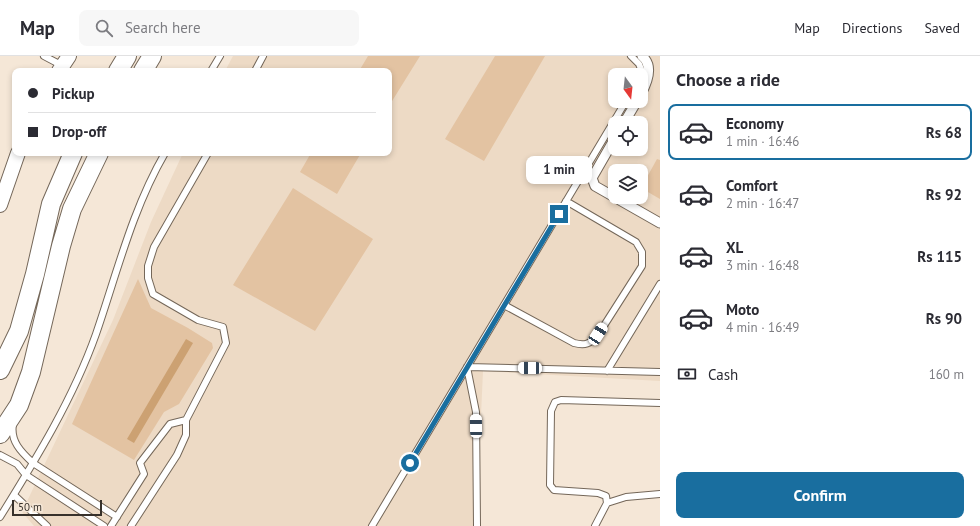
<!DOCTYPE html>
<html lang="en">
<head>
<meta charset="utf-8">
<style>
	:root { --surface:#fff; --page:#f7f7f7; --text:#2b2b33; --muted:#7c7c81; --line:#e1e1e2; --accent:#196e9f }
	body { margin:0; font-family:"PT Sans",sans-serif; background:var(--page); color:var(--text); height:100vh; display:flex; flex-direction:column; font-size:15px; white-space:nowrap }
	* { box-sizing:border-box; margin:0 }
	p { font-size:13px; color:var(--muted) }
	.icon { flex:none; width:22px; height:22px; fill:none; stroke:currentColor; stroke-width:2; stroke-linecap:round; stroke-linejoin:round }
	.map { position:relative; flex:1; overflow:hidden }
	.drawer { display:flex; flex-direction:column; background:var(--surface); width:320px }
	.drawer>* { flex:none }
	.banner { position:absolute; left:12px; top:12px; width:380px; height:88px; border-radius:8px; box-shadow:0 2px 6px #0003; display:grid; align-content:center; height:88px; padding:0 16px; background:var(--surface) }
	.needle { width:26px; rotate:165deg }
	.buttons { position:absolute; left:608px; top:12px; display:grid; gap:8px }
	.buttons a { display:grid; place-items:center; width:40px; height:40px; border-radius:8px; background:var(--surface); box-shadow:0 2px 6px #0003; font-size:20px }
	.scale { position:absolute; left:12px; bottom:10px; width:90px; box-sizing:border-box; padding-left:4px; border:2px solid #37312b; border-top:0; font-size:11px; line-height:14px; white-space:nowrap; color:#37312b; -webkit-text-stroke:3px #f5e7d7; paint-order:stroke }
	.end { position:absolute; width:18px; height:18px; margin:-9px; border:5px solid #196e9f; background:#fff; box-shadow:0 0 0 2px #fff }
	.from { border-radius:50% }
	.bubble { position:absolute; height:28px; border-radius:8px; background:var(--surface); box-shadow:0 2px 6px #0003; font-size:13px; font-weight:700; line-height:28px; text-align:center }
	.car { position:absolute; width:12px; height:24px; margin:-12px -6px; border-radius:5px; box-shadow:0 0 3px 1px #0007; background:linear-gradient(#fff 24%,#345 0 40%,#fff 0 76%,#345 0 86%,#fff 0) }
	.banner b { display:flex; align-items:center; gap:14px; height:38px; font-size:15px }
	.banner b+b { border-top:1px solid var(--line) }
	.banner i { width:10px; height:10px; background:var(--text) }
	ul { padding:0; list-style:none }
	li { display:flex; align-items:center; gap:12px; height:56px; margin:0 8px 6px; padding:0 8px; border:2px solid transparent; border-radius:8px }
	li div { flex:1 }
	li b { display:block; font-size:15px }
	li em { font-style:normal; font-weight:700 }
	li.selected { border-color:var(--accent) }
	li>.icon { width:36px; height:36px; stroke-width:1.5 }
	h2 { padding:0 16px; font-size:18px; line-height:48px }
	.pay { display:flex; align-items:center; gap:10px; height:44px; padding:0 16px; font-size:15px }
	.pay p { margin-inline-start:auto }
	.primary-button { display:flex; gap:8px; margin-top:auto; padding:8px 16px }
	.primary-button a { flex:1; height:46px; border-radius:8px; background:var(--accent); color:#fff; font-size:16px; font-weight:700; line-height:46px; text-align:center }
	header { display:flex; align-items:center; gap:24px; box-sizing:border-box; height:56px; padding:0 20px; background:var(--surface); border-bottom:1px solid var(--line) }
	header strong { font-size:19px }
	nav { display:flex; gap:22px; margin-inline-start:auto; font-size:14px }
	.search { width:280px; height:36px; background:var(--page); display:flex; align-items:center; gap:10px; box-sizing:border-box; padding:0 14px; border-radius:8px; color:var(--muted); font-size:15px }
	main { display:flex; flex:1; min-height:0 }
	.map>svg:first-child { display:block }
	.built { fill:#eddac5; fill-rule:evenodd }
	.green { fill:#e3c3a2 }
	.water { fill:#cca172 }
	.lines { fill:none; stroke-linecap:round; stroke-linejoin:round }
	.service-casing { stroke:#746759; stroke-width:8 }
	.pedestrian-casing { stroke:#746759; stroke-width:11 }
	.tertiary-casing { stroke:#746759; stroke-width:16 }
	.primary-casing { stroke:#746759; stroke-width:20 }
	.service { stroke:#fff; stroke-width:6 }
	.pedestrian { stroke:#fff; stroke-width:9 }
	.tertiary { stroke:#fff; stroke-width:14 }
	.primary { stroke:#fff; stroke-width:18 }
	.route { stroke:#196e9f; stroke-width:5 }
</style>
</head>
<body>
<header>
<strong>Map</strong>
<div class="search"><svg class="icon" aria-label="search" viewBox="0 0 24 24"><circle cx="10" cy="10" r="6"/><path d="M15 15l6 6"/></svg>Search here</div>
<nav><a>Map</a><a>Directions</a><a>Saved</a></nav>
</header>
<main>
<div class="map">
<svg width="660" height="470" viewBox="0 0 660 470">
	<rect width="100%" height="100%" fill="#f5e7d7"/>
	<path class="built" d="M233,0H660V325L483,315L476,470H34L22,456L113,264L151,166L183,97H389V15H225ZM615,19H641V45H615ZM615,67H641V93H615ZM615,115H641V141H615Z"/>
	<path class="green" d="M368,0H420L389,50V15H359Z
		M495,0H545L484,105L445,83Z
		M311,97H361L337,138L300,116Z
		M657,103L660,104V143L641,132Z
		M293,132L373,183L315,275L233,229Z
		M138,223L151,252L188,272L212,287L213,292L179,348L164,356L134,404L72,368Z"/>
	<path class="water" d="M186,283L193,287L134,387L127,383Z"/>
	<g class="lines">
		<g class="service-casing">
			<path id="service" d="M44,0L63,10
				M631,0L639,8L643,18L641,21
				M211,15L220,0
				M255,15L263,0
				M504,249L574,287C585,290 590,288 598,279L642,210V196L636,186L566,145
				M607,315L660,228
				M186,364L226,287L223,271L198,264L153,238L148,222V210L154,191L208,97
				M13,368C10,385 21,396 33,407L117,461
				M0,399L17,408L26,419L104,470
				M14,439L47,470
				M607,447L626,441L660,438
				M0,461C36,403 73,343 96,278C117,217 132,154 165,97
				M111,470L144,418L140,407L170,368L186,364V379L177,399L131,470
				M372,470L626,45
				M477,470L476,356L467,311L660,316
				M595,470L607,447L606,440L598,437L554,434L550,429L551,355L555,346L561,344L660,347"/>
		</g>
		<g class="pedestrian-casing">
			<path id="pedestrian" d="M641,38C647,27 654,10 642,0
				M624,67L637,45
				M615,82L592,122L595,130L660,167"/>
		</g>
		<g class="tertiary-casing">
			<path id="tertiary" d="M59,15L69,0
				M0,149L18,97"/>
		</g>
		<g class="primary-casing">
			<path id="primary" d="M118,15L127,0
				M143,15L152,0
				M0,314L19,275L35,218L51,148L73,97
				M0,378L19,349L31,316L61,190L72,153L99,97"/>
		</g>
		<use href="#service" class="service"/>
		<use href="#pedestrian" class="pedestrian"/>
		<use href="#tertiary" class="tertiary"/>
		<use href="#primary" class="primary"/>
	</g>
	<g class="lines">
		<path class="route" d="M410,407L559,158"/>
	</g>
</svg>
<div class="buttons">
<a><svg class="needle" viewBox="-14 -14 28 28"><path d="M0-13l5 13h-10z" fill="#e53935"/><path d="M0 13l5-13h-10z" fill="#7c7c81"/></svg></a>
<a><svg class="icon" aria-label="locate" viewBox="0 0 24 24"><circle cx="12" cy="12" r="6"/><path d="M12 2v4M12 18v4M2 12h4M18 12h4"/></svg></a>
<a><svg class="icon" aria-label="layers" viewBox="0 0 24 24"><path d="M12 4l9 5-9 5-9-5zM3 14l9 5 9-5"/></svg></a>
</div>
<div class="scale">50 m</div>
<i class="end from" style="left:410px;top:407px"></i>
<i class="end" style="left:559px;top:158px"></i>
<div class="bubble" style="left:526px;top:100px;width:66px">1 min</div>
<i class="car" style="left:598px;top:278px;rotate:33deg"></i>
<i class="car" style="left:530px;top:312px;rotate:271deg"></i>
<i class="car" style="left:476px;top:370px;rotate:359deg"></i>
<div class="banner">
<b><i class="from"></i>Pickup</b>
<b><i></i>Drop-off</b>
</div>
</div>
<section class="drawer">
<h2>Choose a ride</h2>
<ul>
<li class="selected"><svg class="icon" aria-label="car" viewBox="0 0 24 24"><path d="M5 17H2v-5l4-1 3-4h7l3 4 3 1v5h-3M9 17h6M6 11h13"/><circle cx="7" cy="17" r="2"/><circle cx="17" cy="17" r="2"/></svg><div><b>Economy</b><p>1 min · 16:46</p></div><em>Rs 68</em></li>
<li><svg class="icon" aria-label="car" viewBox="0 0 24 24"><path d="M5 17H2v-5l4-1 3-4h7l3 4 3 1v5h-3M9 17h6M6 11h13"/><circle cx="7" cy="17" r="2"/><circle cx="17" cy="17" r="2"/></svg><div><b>Comfort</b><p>2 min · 16:47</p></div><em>Rs 92</em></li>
<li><svg class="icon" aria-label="car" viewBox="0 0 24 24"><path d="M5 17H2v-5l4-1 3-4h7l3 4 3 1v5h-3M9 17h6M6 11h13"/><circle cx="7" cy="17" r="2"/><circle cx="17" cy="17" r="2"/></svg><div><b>XL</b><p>3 min · 16:48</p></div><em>Rs 115</em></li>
<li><svg class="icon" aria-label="car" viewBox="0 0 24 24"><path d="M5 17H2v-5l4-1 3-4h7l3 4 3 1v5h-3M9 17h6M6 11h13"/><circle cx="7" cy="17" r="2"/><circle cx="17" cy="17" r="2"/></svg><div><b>Moto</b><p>4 min · 16:49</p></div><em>Rs 90</em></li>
</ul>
<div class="pay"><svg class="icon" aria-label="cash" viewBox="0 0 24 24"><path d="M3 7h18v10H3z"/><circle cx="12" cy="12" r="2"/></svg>Cash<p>160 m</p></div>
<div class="primary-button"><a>Confirm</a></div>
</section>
</main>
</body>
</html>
